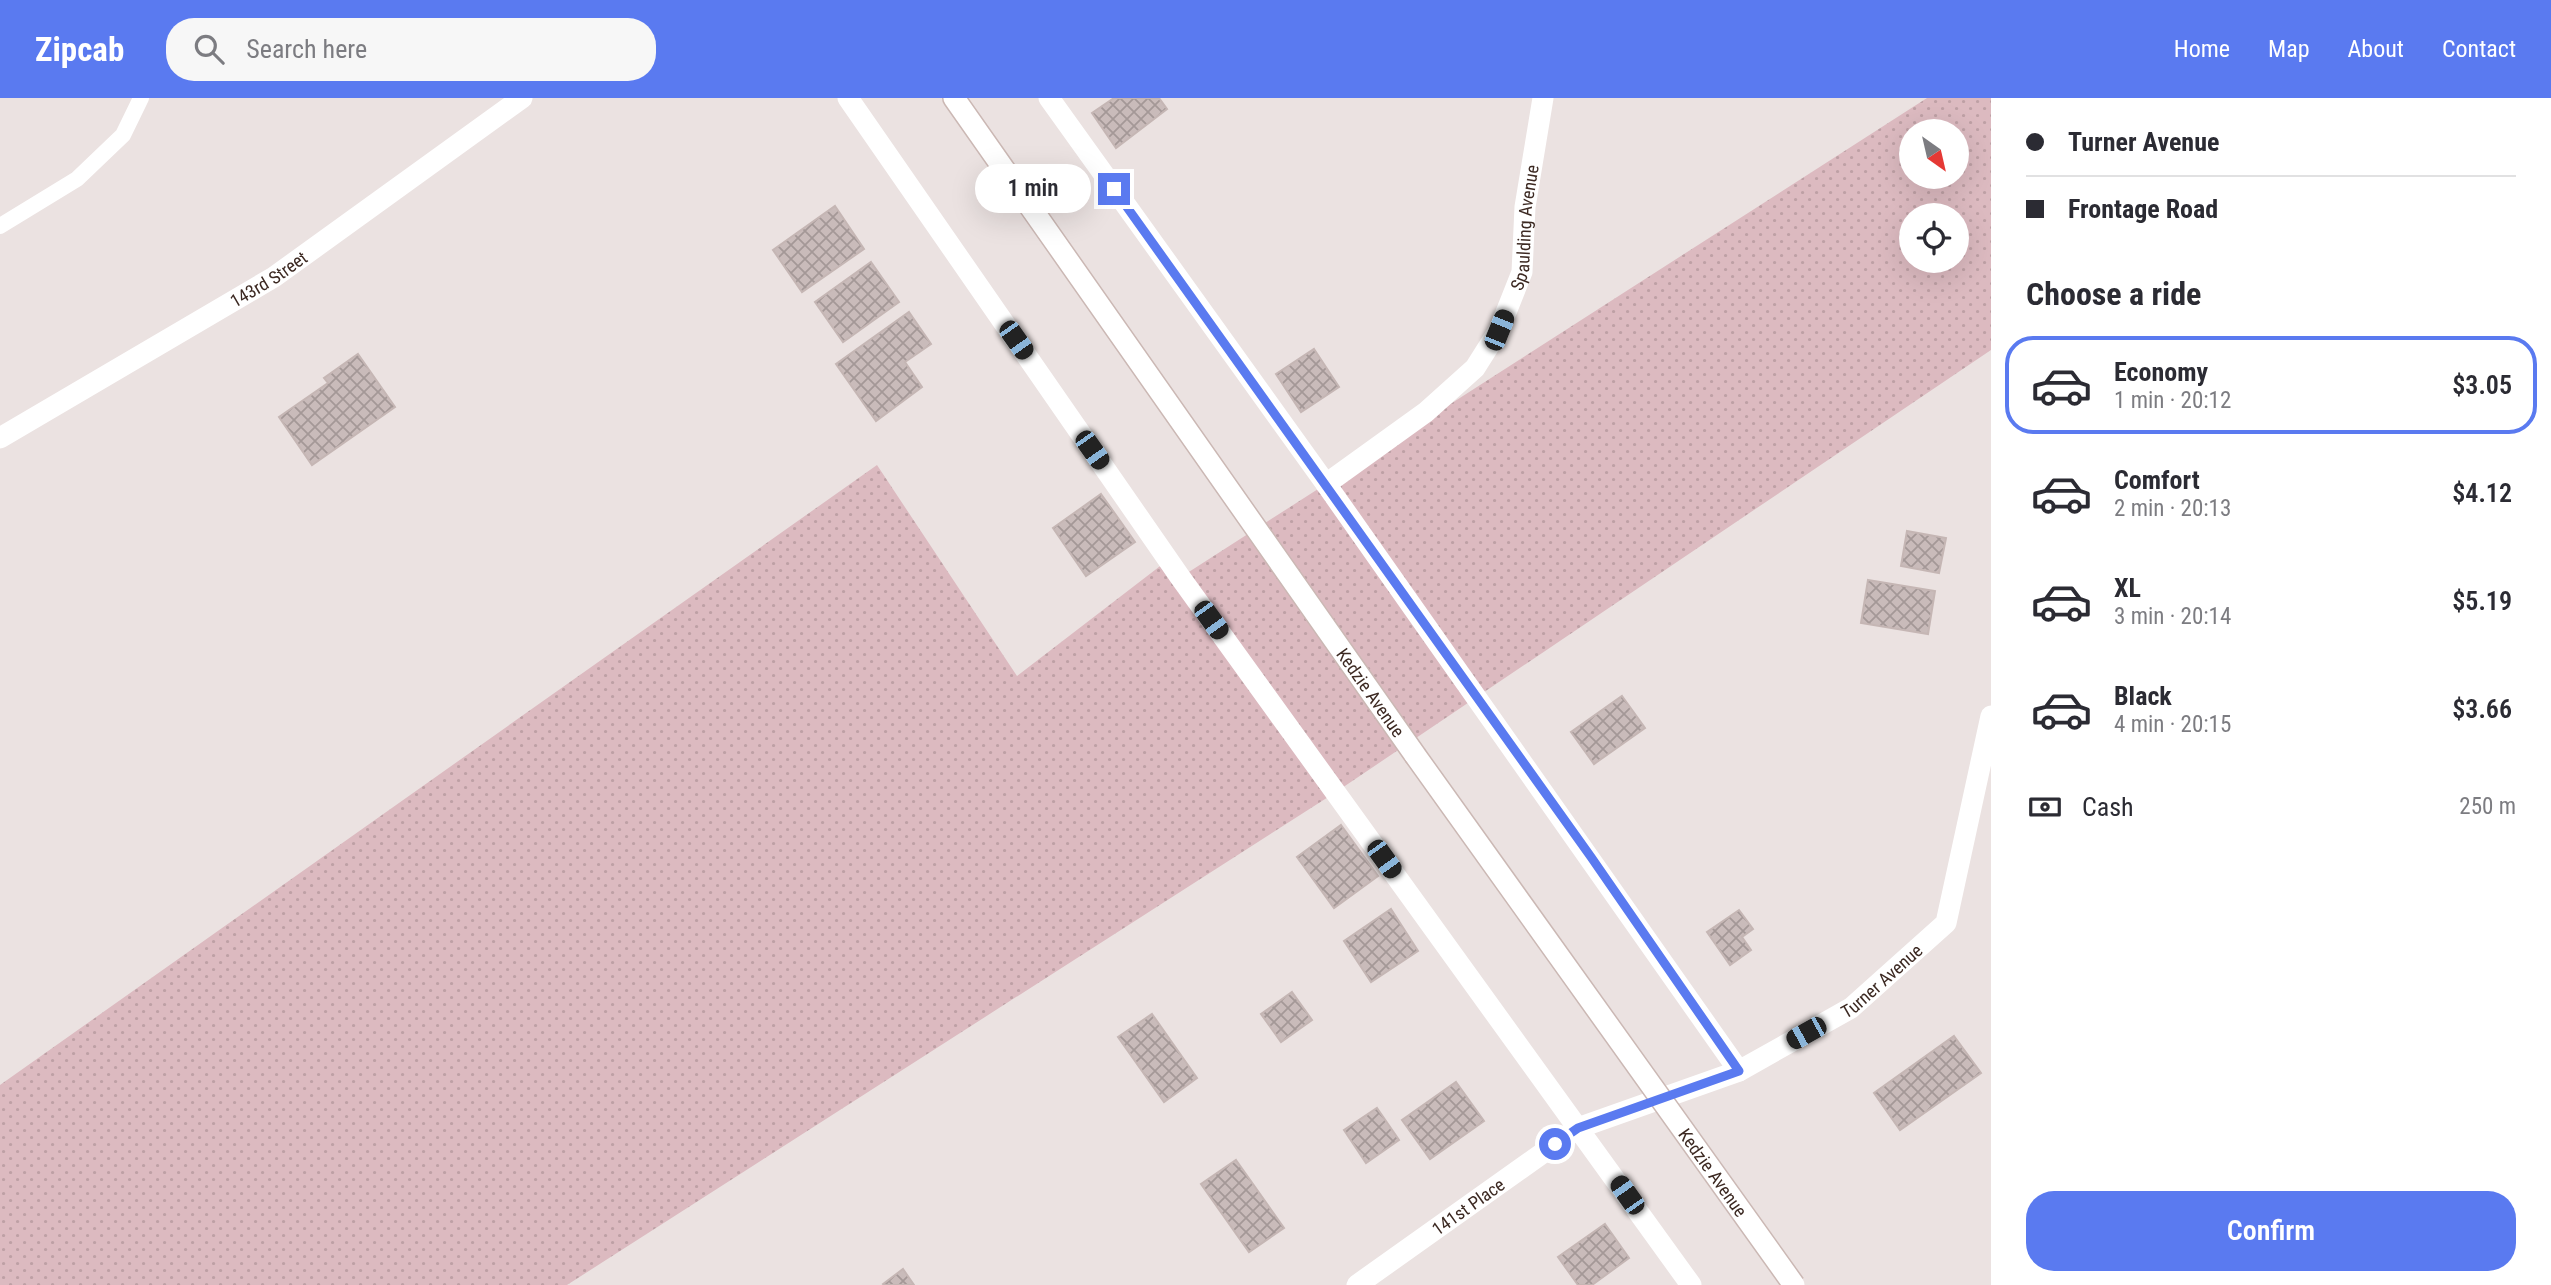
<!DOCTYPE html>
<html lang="en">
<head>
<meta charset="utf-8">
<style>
	:root { --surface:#fff; --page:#f7f7f7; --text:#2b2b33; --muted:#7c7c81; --line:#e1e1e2; --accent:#5a7af0 }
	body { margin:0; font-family:"Roboto Condensed",sans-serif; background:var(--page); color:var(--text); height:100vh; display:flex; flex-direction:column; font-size:26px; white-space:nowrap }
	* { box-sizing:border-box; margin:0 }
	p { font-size:23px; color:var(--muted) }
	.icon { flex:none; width:38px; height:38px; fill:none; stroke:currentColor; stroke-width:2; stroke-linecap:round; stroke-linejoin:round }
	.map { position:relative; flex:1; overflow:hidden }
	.drawer { display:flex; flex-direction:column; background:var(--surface); width:560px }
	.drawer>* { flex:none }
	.hud { display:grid; align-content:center; height:154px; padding:0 35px; background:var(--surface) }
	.needle { width:46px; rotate:146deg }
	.tools { position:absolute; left:1899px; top:21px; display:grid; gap:14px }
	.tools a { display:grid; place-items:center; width:70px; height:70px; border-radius:50%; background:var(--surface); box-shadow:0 7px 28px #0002; font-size:35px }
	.end { position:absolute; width:32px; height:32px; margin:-16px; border:9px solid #5a7af0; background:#fff; box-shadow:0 0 0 4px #fff }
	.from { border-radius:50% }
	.bubble { position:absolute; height:49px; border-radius:24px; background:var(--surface); box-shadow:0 7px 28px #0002; font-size:23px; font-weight:600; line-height:49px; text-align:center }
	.car { position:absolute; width:21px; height:42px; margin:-21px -10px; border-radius:9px; box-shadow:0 0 5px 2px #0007; background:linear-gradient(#222 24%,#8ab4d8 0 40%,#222 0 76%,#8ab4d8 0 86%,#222 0) }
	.hud b { display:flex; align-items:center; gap:24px; height:66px; font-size:26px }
	.hud b+b { border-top:2px solid var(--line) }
	.hud i { width:18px; height:18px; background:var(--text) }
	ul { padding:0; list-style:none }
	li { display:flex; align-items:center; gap:21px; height:98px; margin:0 14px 10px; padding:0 21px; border:4px solid transparent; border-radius:28px }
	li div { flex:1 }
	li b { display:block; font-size:26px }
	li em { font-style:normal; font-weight:600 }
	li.selected { border-color:var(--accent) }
	li>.icon { width:63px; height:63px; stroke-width:1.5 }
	h2 { padding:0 35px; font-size:32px; line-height:84px }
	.pay { display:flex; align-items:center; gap:18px; height:77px; padding:0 35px; font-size:26px }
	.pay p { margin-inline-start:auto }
	.action { display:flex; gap:14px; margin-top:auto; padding:14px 35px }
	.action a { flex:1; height:80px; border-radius:28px; background:var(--accent); color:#fff; font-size:28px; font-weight:600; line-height:80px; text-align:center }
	header { display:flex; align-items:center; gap:42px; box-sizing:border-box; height:98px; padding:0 35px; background:var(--accent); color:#fff }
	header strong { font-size:33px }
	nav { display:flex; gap:38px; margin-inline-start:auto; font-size:24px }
	.search { width:490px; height:63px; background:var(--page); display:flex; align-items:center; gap:18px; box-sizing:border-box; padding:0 24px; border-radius:28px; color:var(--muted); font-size:26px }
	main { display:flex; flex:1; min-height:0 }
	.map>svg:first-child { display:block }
	.grass { fill:url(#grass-dots); fill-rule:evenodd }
	.building { fill:url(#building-cross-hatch); stroke:#c5b6b4; stroke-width:2 }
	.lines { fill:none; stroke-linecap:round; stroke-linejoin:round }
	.secondary-casing { stroke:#cbb8b4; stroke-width:24 }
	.lane { stroke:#fff; stroke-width:16 }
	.street { stroke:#fff; stroke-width:21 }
	.secondary { stroke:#fff; stroke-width:21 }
	.secondary-bridge-casing { stroke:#cbb8b4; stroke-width:24; stroke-linecap:butt }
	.secondary-bridge { stroke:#fff; stroke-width:21 }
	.route { stroke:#5a7af0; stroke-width:9 }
	.labels { text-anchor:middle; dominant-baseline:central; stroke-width:6; stroke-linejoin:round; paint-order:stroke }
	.street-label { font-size:18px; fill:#3c2922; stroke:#f8f2f1 }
</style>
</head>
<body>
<header>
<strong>Zipcab</strong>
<div class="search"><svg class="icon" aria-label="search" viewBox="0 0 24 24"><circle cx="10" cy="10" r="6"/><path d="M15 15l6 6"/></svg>Search here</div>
<nav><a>Home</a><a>Map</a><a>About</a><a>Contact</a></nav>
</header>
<main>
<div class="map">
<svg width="1991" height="1187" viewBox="0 0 1991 1187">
	<defs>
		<pattern id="grass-dots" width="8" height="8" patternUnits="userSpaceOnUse" patternTransform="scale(1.75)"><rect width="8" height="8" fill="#dcbac0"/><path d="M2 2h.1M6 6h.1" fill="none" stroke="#bea0a5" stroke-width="1.8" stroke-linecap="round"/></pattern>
		<pattern id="building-cross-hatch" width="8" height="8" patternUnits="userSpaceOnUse" patternTransform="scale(1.75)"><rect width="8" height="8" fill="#c9bbba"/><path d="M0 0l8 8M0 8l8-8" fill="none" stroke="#a49897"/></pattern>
	</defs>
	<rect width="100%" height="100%" fill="#ebe2e1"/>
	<path class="grass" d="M1927,0H1991V252L1336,694L567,1187H0V987L877,367L1017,578L1168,462L1181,479ZM1911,33H1956V79H1911ZM1911,117H1956V163H1911Z"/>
	<path class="building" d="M1114,0H1159L1167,11L1116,50L1092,15Z
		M835,108L864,151L802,194L773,152Z
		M871,164L899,204L843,244L815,204Z
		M909,214L931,246L905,264L922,289L876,323L836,266Z
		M1314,251L1339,289L1301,314L1276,276Z
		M358,256L395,309L312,367L279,319L328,285L324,280Z
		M1101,396L1135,444L1086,478L1053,430Z
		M1907,433L1946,440L1939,475L1901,468Z
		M1868,482L1935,493L1928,536L1861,525Z
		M1622,598L1645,630L1594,666L1571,634Z
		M1341,727L1378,778L1334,810L1297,759Z
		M1391,811L1418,853L1371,884L1344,843Z
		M1739,812L1753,831L1742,839L1751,852L1730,867L1707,834Z
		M1292,894L1312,922L1281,944L1261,916Z
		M1152,916L1197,980L1164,1004L1118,939Z
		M1954,938L1981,975L1900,1032L1874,995Z
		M1456,984L1484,1023L1430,1061L1402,1022Z
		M1377,1010L1399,1042L1366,1065L1344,1032Z
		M1236,1062L1284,1130L1249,1154L1201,1086Z
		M1605,1126L1629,1160L1592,1187H1578L1558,1159Z
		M903,1171L914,1187H884L883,1186Z"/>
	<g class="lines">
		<g class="secondary-casing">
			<g id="secondary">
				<path id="s4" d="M954,0L1415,657"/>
			</g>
		</g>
		<path class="lane" d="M0,128L77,81L123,37L141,0"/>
		<g class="street">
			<path d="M848,0L1180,479L1691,1187"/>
			<path d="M1049,0L1326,386L1739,973"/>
			<path id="s1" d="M0,340L274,179L522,0"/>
			<path id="s2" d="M1326,386L1426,314L1475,270L1499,232L1522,174L1525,109L1543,0"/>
			<path id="s3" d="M1357,1187L1578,1030L1739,973L1851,910L1946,825L1991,618"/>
		</g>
		<use href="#secondary" class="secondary"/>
		<g class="secondary-bridge-casing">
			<g id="secondary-bridge">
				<path id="s5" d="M1415,657L1794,1187"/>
			</g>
		</g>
		<use href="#secondary-bridge" class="secondary-bridge"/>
	</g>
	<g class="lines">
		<path class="route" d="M1114,91L1591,759L1739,973L1578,1030L1555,1046"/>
	</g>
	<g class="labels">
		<g class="street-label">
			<text stroke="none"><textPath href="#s2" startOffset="341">Spaulding Avenue</textPath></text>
			<text stroke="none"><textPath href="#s1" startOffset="312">143rd Street</textPath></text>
			<text stroke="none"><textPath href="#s4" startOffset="726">Kedzie Avenue</textPath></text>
			<text stroke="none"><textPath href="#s3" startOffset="611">Turner Avenue</textPath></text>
			<text stroke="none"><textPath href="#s5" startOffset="513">Kedzie Avenue</textPath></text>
			<text stroke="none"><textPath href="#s3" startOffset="136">141st Place</textPath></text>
		</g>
	</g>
</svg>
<div class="tools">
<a><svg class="needle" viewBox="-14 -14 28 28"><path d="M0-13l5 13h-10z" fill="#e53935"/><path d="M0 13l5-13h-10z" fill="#7c7c81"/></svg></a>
<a><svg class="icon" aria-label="locate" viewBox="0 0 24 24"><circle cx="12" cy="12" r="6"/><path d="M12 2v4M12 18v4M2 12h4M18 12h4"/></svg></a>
</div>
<i class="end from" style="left:1555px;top:1046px"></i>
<i class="end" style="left:1114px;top:91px"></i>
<div class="bubble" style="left:975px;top:66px;width:116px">1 min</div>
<i class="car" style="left:1499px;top:232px;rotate:22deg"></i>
<i class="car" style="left:1016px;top:242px;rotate:145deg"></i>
<i class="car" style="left:1092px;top:352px;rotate:145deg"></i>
<i class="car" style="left:1211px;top:522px;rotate:144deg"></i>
<i class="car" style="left:1384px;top:761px;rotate:144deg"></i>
<i class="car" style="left:1806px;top:935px;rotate:241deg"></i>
<i class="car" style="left:1627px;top:1097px;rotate:325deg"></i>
</div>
<section class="drawer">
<div class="hud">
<b><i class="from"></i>Turner Avenue</b>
<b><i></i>Frontage Road</b>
</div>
<h2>Choose a ride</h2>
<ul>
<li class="selected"><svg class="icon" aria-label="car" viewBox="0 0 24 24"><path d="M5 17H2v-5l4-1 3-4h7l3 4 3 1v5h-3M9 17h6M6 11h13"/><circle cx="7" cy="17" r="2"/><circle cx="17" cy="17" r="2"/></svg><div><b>Economy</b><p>1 min · 20:12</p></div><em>$3.05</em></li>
<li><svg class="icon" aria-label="car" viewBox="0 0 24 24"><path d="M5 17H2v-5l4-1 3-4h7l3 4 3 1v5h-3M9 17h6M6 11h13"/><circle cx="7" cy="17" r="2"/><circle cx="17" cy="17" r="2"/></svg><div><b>Comfort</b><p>2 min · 20:13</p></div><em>$4.12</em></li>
<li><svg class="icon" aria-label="car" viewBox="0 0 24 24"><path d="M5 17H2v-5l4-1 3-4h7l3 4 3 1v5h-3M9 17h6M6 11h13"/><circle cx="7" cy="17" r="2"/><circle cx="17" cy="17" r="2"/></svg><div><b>XL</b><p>3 min · 20:14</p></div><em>$5.19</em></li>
<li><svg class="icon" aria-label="car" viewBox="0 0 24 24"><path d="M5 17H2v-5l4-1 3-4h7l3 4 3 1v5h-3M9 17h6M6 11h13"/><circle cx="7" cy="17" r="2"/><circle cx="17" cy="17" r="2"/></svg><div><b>Black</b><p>4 min · 20:15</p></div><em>$3.66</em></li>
</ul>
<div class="pay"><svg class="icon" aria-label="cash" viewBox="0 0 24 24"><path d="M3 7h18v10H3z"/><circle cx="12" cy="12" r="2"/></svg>Cash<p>250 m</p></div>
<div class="action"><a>Confirm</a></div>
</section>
</main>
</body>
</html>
